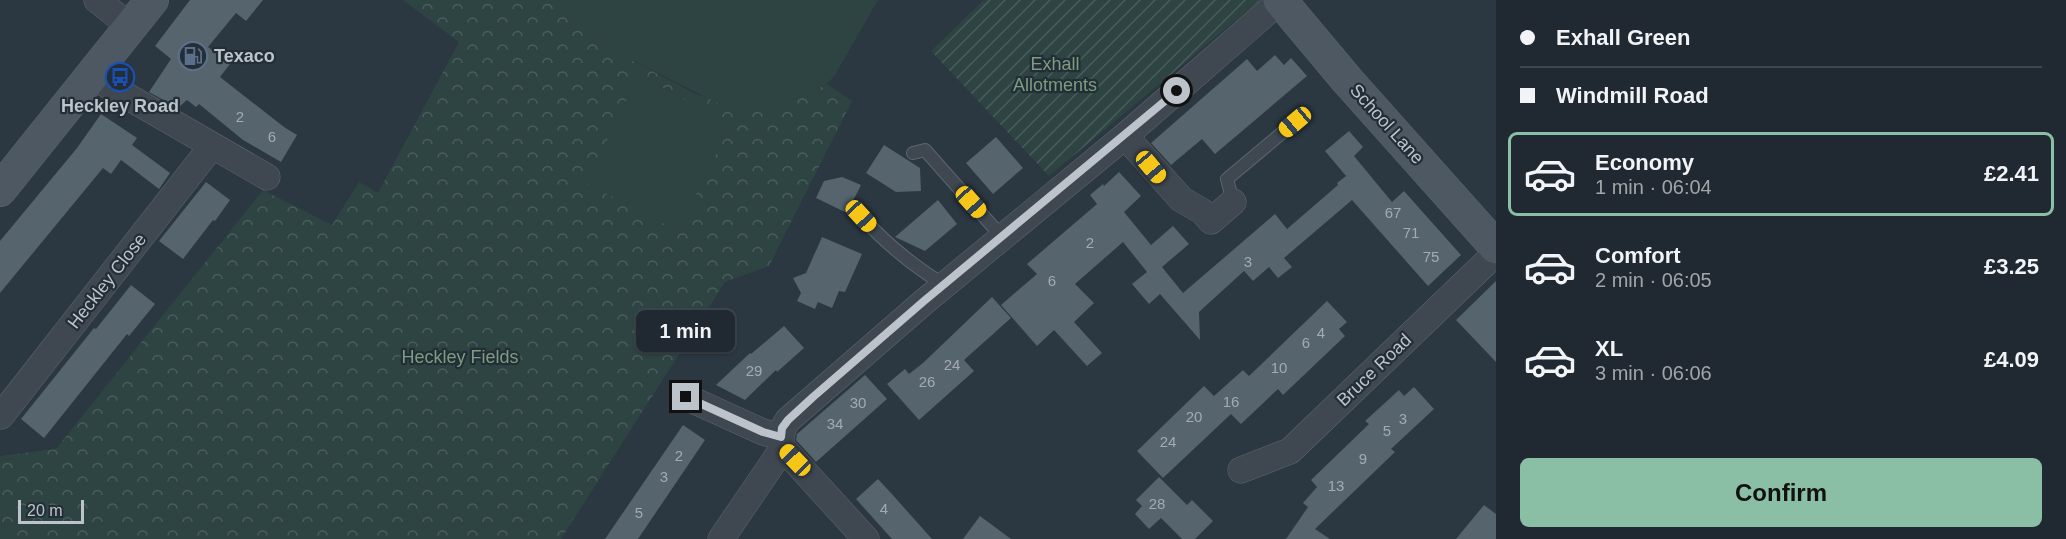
<!DOCTYPE html>
<html lang="en">
<head>
<meta charset="utf-8">
<style>
	:root { --surface:#202931; --page:#283139; --text:#f1f3f6; --muted:#a2a6ab; --line:#3d454d; --accent:#8abfa5 }
	body { margin:0; font-family:Arial,sans-serif; background:var(--page); color:var(--text); height:100vh; display:flex; flex-direction:column; font-size:22px; white-space:nowrap }
	* { box-sizing:border-box; margin:0 }
	p { font-size:20px; color:var(--muted) }
	.icon { flex:none; width:33px; height:33px; fill:none; stroke:currentColor; stroke-width:2; stroke-linecap:round; stroke-linejoin:round }
	.map { position:relative; flex:1; overflow:hidden }
	.panel { display:flex; flex-direction:column; background:var(--surface); width:570px }
	.panel>* { flex:none }
	.top-card { display:grid; align-content:center; height:132px; padding:0 24px; background:var(--surface) }
	.scale { position:absolute; left:18px; bottom:15px; width:66px; box-sizing:border-box; padding-left:6px; border:3px solid #bcc3cb; border-top:0; font-size:16px; line-height:21px; white-space:nowrap; color:#bcc3cb; -webkit-text-stroke:4px #232e36; paint-order:stroke }
	.end { position:absolute; width:27px; height:27px; margin:-14px; border:8px solid #bcc3cb; background:#111; box-shadow:0 0 0 3px #111 }
	.from { border-radius:50% }
	.bubble { position:absolute; height:42px; border-radius:9px; background:var(--surface); box-shadow:0 2px 4px #0004,0 0 0 2px var(--line); font-size:20px; font-weight:700; line-height:42px; text-align:center }
	.car { position:absolute; width:18px; height:36px; margin:-18px -9px; border-radius:8px; box-shadow:0 0 4px 2px #0007; background:linear-gradient(#f5c518 24%,#345 0 40%,#f5c518 0 76%,#345 0 86%,#f5c518 0) }
	.top-card b { display:flex; align-items:center; gap:21px; height:57px; font-size:22px }
	.top-card b+b { border-top:2px solid var(--line) }
	.top-card i { width:15px; height:15px; background:var(--text) }
	ul { padding:0; list-style:none }
	li { display:flex; align-items:center; gap:18px; height:84px; margin:0 12px 9px; padding:0 12px; border:3px solid transparent; border-radius:9px }
	li div { flex:1 }
	li b { display:block; font-size:22px }
	li em { font-style:normal; font-weight:700 }
	li.selected { border-color:var(--accent) }
	li>.icon { width:54px; height:54px; stroke-width:1.5 }
	.primary-button { display:flex; gap:12px; margin-top:auto; padding:12px 24px }
	.primary-button a { flex:1; height:69px; border-radius:9px; background:var(--accent); color:#111; font-size:24px; font-weight:700; line-height:69px; text-align:center }
	main { display:flex; flex:1; min-height:0 }
	.map>svg:first-child { display:block }
	.forest { fill:url(#forest-crowns) }
	.garden { fill:url(#garden-furrows) }
	.pitch { fill:#2e4442 }
	.building { fill:#56646d }
	.lines { fill:none; stroke-linecap:round; stroke-linejoin:round }
	.lane-casing { stroke:#5d666e; stroke-width:14 }
	.street-casing { stroke:#5d666e; stroke-width:27 }
	.secondary-casing { stroke:#5d666e; stroke-width:34 }
	.lane { stroke:#3f4851; stroke-width:12 }
	.street { stroke:#3f4851; stroke-width:26 }
	.secondary { stroke:#4d5863; stroke-width:33 }
	.route { stroke:#bcc3cb; stroke-width:8 }
	.labels { text-anchor:middle; dominant-baseline:central; stroke-width:4.5; stroke-linejoin:round; paint-order:stroke }
	.number-label { font-size:15px; fill:#a2abb4 }
	.poi-label { font-size:18px; font-weight:bold; fill:#bcc3cb; stroke:#232e36; text-anchor:start }
	.park-label { font-size:18px; fill:#7d9d80; stroke:#232e36 }
	.street-label { font-size:18px; fill:#bcc3cb; stroke:#232e36 }
</style>
</head>
<body>
<main>
<div class="map">
<svg width="1496" height="539" viewBox="0 0 1496 539">
	<defs>
		<pattern id="forest-crowns" width="20" height="18" patternUnits="userSpaceOnUse" patternTransform="scale(1.5)"><rect width="20" height="18" fill="#2e4442"/><path d="M2 6a3 3 0 1 1 6 0M12 15a3 3 0 1 1 6 0" fill="none" stroke="#4a5d5c"/></pattern>
		<pattern id="garden-furrows" width="10" height="10" patternUnits="userSpaceOnUse" patternTransform="scale(1.5)"><rect width="10" height="10" fill="#2e4442"/><path d="M-1 1l2-2M0 10L10 0M9 11l2-2" fill="none" stroke="#4a5d5c"/></pattern>
	</defs>
	<rect width="100%" height="100%" fill="#2b3741"/>
	<path class="forest" d="M403,0H564L583,28L631,60L698,95L766,111L827,84L852,101L769,266L725,282L561,539H0V456L56,449L263,190L332,225L359,182L378,193L459,42Z"/>
	<path class="garden" d="M984,0H1258L1259,1L1049,176L931,51Z"/>
	<path class="pitch" d="M564,0H878L835,75L827,84L766,111H748L726,107L631,60L583,28Z
		M639,75L731,124L678,231L586,183Z"/>
	<path class="building" d="M190,0H263L246,21L236,13L208,47L230,64L220,77L284,127L297,135L281,162L243,140L199,104L196,107L187,100L178,108L149,92L171,59L155,46Z
		M1275,55L1284,65L1291,58L1307,76L1215,154L1202,139L1171,165L1151,143L1247,59L1257,71Z
		M101,114L137,138L132,145L170,173L159,189L121,160L111,174L103,168L0,293V241L77,148Z
		M1349,131L1363,147L1354,156L1392,202L1404,191L1461,255L1428,286L1352,200L1284,258L1292,267L1278,278L1269,267L1253,281L1244,271L1199,312L1200,340L1160,294L1149,304L1132,284L1147,272L1123,242L1075,284L1094,303L1074,322L1102,353L1087,366L1054,330L1037,346L1001,305L1037,274L1027,264L1097,204L1090,195L1103,184L1104,186L1119,172L1141,196L1124,212L1151,245L1173,226L1189,244L1162,267L1183,293L1275,214L1287,229L1338,185L1337,183L1346,176L1325,151Z
		M996,137L1023,168L993,194L966,163Z
		M884,145L920,168L921,191L896,192L866,173Z
		M842,177L861,185L847,213L816,198L824,181Z
		M206,182L230,200L215,221L213,220L183,259L159,241Z
		M938,200L957,224L925,251L895,237Z
		M822,237L862,254L845,292L839,291L832,308L818,302L815,309L797,301L801,293L793,278L806,273Z
		M1496,281V362L1456,320Z
		M131,285L155,304L129,336L127,334L44,438L21,419L94,328L96,329Z
		M992,297L1011,318L964,360L974,371L919,420L887,384L905,369L909,374L923,363Z
		M1327,301L1347,322L1339,329L1345,336L1283,395L1278,389L1241,424L1231,414L1163,478L1137,451L1204,386L1214,396L1243,370L1249,376Z
		M784,326L804,348L777,372L776,370L745,400L716,385L750,353L751,354Z
		M865,375L887,399L816,462L796,440L797,434Z
		M1414,387L1434,409L1391,449L1395,452L1315,529L1330,539H1286L1308,507L1303,503L1317,487L1311,480L1369,424L1365,421L1399,390L1404,396Z
		M683,425L705,440L638,539H605Z
		M1159,477L1187,505L1192,500L1213,521L1195,539H1182L1161,518L1149,529L1135,514L1142,506L1136,500Z
		M878,479L891,493L932,539H892L856,499Z
		M1484,505L1496,514V539H1456Z
		M980,516L1011,539H963Z"/>
	<g class="lines">
		<g class="lane-casing">
			<path id="lane" d="M913,153L925,150L1002,237
				M1233,202L1227,179L1295,122
				M861,216C886,244 912,265 944,285"/>
		</g>
		<g class="street-casing">
			<path id="street" d="M97,0L131,27
				M92,76L267,177
				M1125,136L1181,199L1203,212L1211,221L1233,202
				M686,397L763,432L781,437
				M1,416L212,146
				M1241,470L1290,451L1496,253
				M721,539L783,448
				M866,539L783,448C779,437 782,429 788,420L925,301L1125,136L1280,1"/>
		</g>
		<g class="secondary-casing">
			<path id="secondary" d="M1280,0L1347,80L1496,247
				M0,190L152,0"/>
		</g>
		<use href="#lane" class="lane"/>
		<use href="#street" class="street"/>
		<use href="#secondary" class="secondary"/>
	</g>
	<g class="lines">
		<path class="route" d="M686,397L763,432L781,437L782,428L788,420L813,397L924,301L1177,91"/>
	</g>
	<defs>
		<g id="fuel-ring" transform="scale(1.5)"><circle r="9.5" fill="#232e36" stroke="#5c6f8a" stroke-width="1.5"/><path d="M-5.5-6h7V0h2V4h1.3V-2.5L3-4.5l.8-.8L6-3V5H2.5V1h-1V6h-7ZM-4.2-4.7v3.2H.2V-4.7Z" fill="#5c6f8a"/></g>
		<g id="bus-ring" transform="scale(1.5)"><circle r="9.5" fill="#232e36" stroke="#1a4fb4" stroke-width="1.5"/><path d="M-5-6H5V4H4V6H2V4H-2V6H-4V4H-5ZM-3.5-4V0h7V-4ZM-3.5 1.2v1.5H-2V1.2ZM2 1.2v1.5H3.5V1.2Z" fill="#1a4fb4"/></g>
	</defs>
	<g fill-rule="evenodd">
		<use href="#fuel-ring" x="193" y="56"/>
		<use href="#bus-ring" x="120" y="77"/>
	</g>
	<g class="labels">
		<g class="number-label">
			<text x="240" y="116">2</text>
			<text x="272" y="136">6</text>
			<text x="1393" y="212">67</text>
			<text x="1411" y="232">71</text>
			<text x="1090" y="242">2</text>
			<text x="1431" y="256">75</text>
			<text x="1248" y="261">3</text>
			<text x="1052" y="280">6</text>
			<text x="1321" y="332">4</text>
			<text x="1306" y="342">6</text>
			<text x="952" y="364">24</text>
			<text x="1279" y="367">10</text>
			<text x="754" y="370">29</text>
			<text x="927" y="381">26</text>
			<text x="1231" y="401">16</text>
			<text x="858" y="402">30</text>
			<text x="1194" y="416">20</text>
			<text x="1403" y="418">3</text>
			<text x="835" y="423">34</text>
			<text x="1387" y="430">5</text>
			<text x="1168" y="441">24</text>
			<text x="679" y="455">2</text>
			<text x="1363" y="458">9</text>
			<text x="664" y="476">3</text>
			<text x="1336" y="485">13</text>
			<text x="1157" y="503">28</text>
			<text x="884" y="508">4</text>
			<text x="639" y="512">5</text>
		</g>
		<g class="poi-label">
			<text x="214" y="56">Texaco</text>
			<text x="120" y="106" text-anchor="middle">Heckley Road</text>
		</g>
		<g class="park-label">
			<text x="1055" y="64">Exhall<tspan x="1055" dy="21">Allotments</tspan></text>
			<text x="460" y="357">Heckley Fields</text>
		</g>
		<g class="street-label">
			<text transform="translate(1387 124) rotate(48)">School Lane</text>
			<text transform="translate(107 281) rotate(-52)">Heckley Close</text>
			<text transform="translate(1374 370) rotate(-44)">Bruce Road</text>
		</g>
	</g>
</svg>
<div class="scale">20 m</div>
<i class="end from" style="left:1177px;top:91px"></i>
<i class="end" style="left:686px;top:397px"></i>
<div class="bubble" style="left:636px;top:310px;width:99px">1 min</div>
<i class="car" style="left:1295px;top:122px;rotate:230deg"></i>
<i class="car" style="left:1151px;top:167px;rotate:140deg"></i>
<i class="car" style="left:971px;top:202px;rotate:138deg"></i>
<i class="car" style="left:861px;top:216px;rotate:137deg"></i>
<i class="car" style="left:795px;top:460px;rotate:316deg"></i>
</div>
<section class="panel">
<div class="top-card">
<b><i class="from"></i>Exhall Green</b>
<b><i></i>Windmill Road</b>
</div>
<ul>
<li class="selected"><svg class="icon" aria-label="car" viewBox="0 0 24 24"><path d="M5 17H2v-5l4-1 3-4h7l3 4 3 1v5h-3M9 17h6M6 11h13"/><circle cx="7" cy="17" r="2"/><circle cx="17" cy="17" r="2"/></svg><div><b>Economy</b><p>1 min · 06:04</p></div><em>£2.41</em></li>
<li><svg class="icon" aria-label="car" viewBox="0 0 24 24"><path d="M5 17H2v-5l4-1 3-4h7l3 4 3 1v5h-3M9 17h6M6 11h13"/><circle cx="7" cy="17" r="2"/><circle cx="17" cy="17" r="2"/></svg><div><b>Comfort</b><p>2 min · 06:05</p></div><em>£3.25</em></li>
<li><svg class="icon" aria-label="car" viewBox="0 0 24 24"><path d="M5 17H2v-5l4-1 3-4h7l3 4 3 1v5h-3M9 17h6M6 11h13"/><circle cx="7" cy="17" r="2"/><circle cx="17" cy="17" r="2"/></svg><div><b>XL</b><p>3 min · 06:06</p></div><em>£4.09</em></li>
</ul>
<div class="primary-button"><a>Confirm</a></div>
</section>
</main>
</body>
</html>
